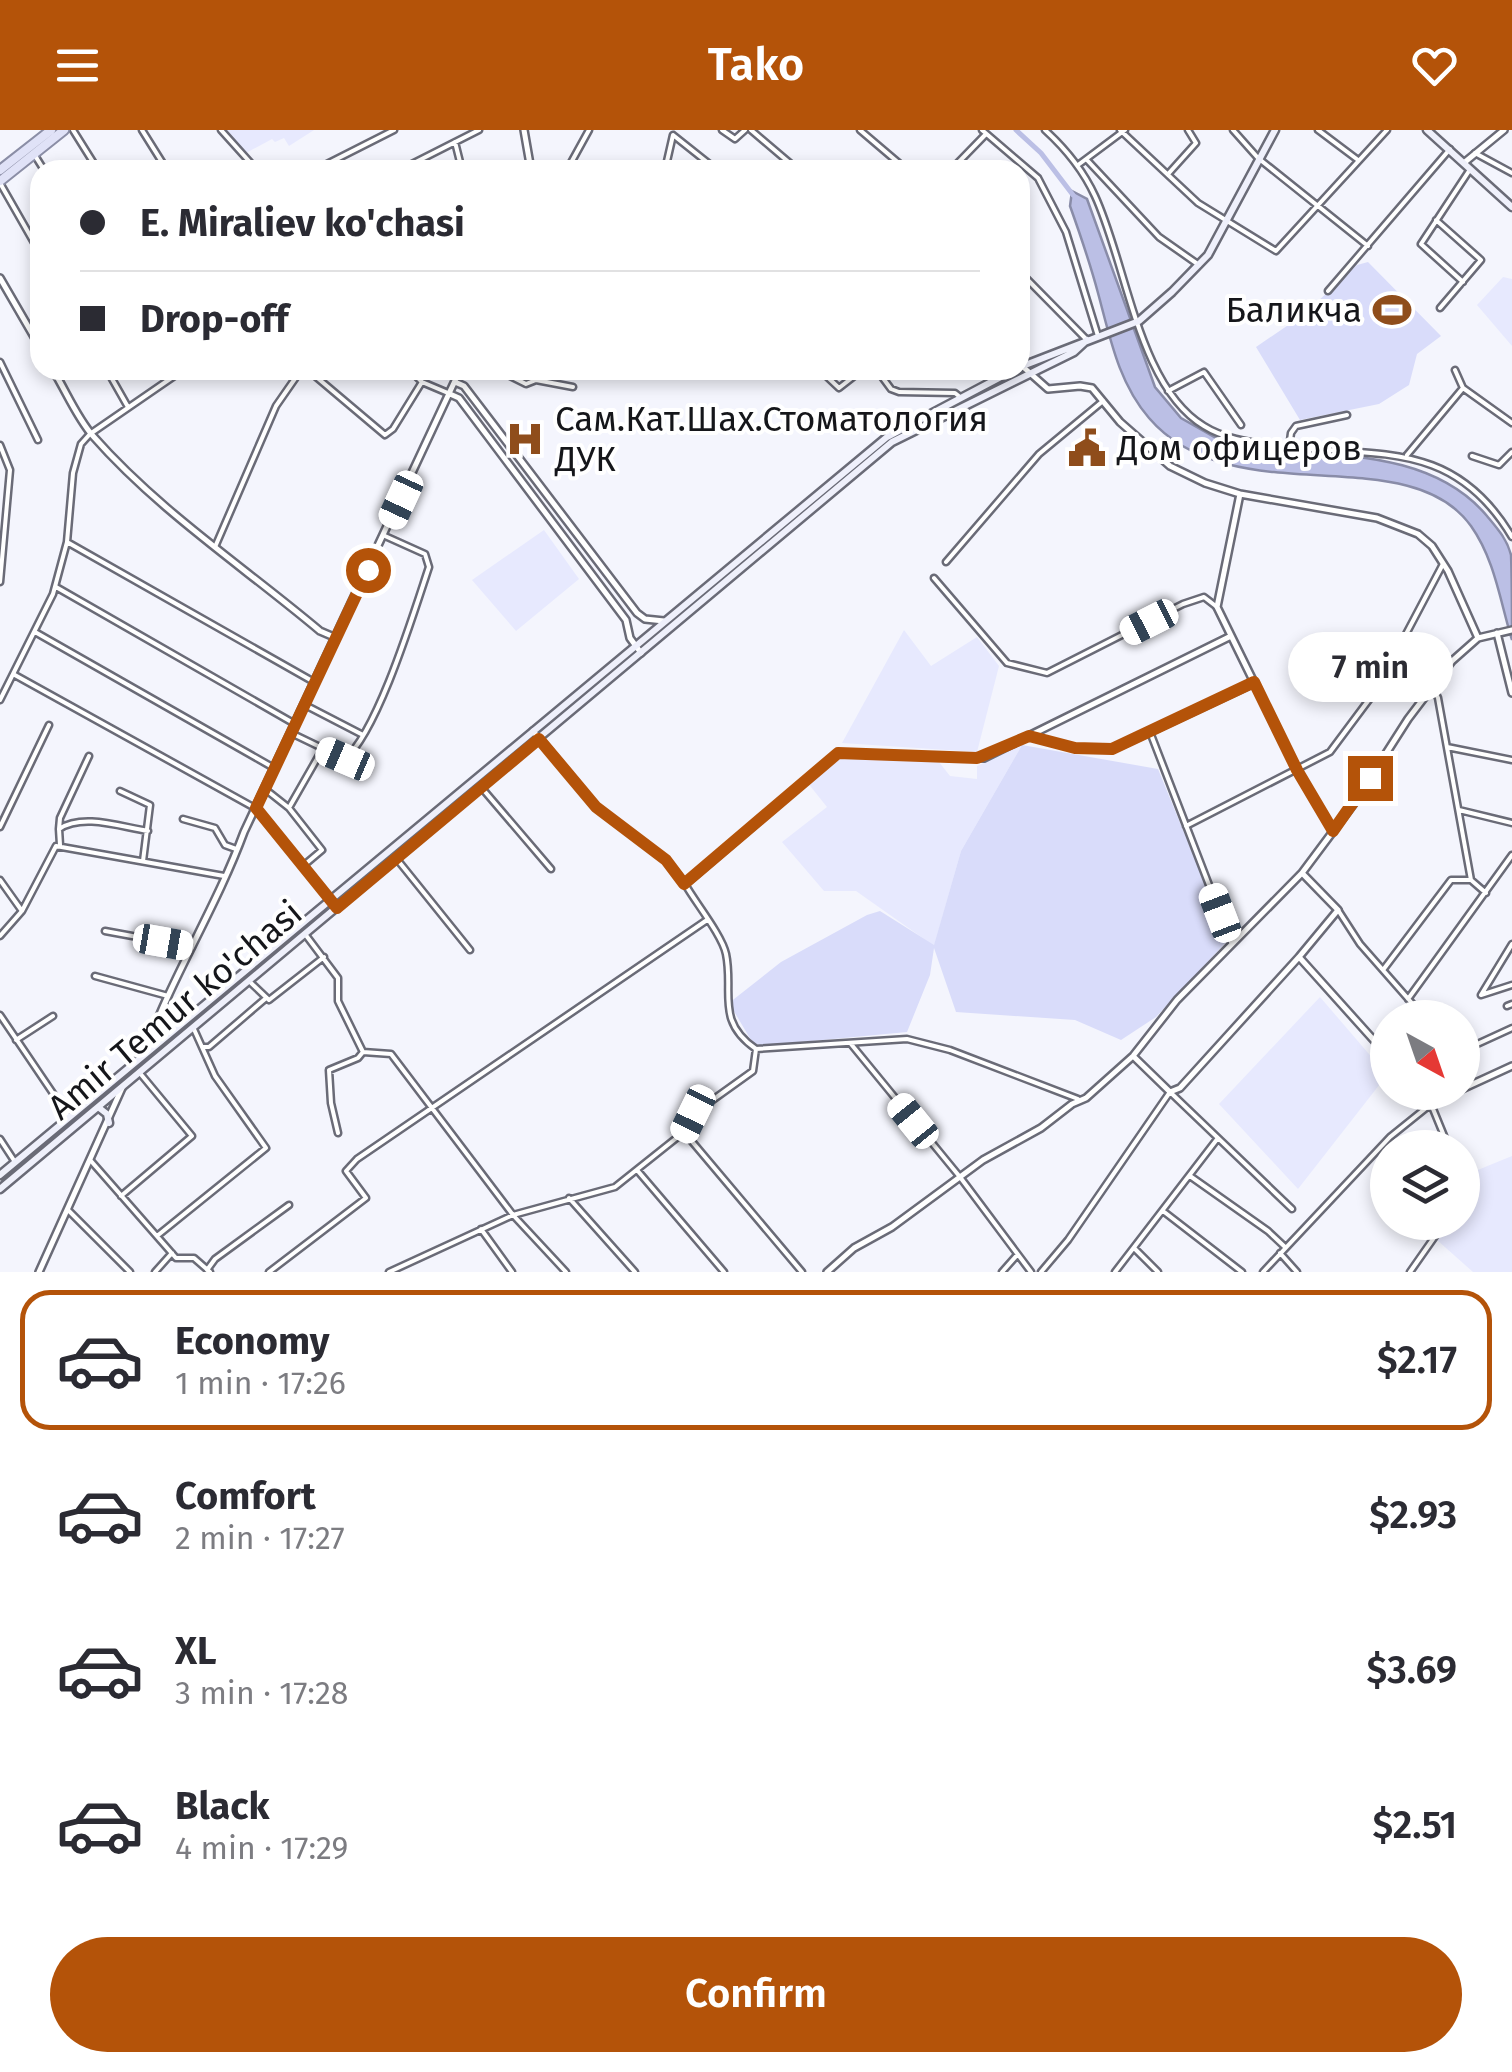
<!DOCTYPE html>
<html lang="en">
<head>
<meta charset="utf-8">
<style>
	:root { --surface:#fff; --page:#f2f2f3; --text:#2b2b33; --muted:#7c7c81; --line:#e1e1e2; --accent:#b45309 }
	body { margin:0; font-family:"Fira Sans",sans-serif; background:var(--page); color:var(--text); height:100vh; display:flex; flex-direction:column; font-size:38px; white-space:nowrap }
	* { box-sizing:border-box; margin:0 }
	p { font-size:32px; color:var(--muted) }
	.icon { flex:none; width:55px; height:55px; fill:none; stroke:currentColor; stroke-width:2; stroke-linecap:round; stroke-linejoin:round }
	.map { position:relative; height:1142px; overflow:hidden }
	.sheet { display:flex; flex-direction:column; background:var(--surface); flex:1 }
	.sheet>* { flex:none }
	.top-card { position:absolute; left:30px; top:30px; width:1000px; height:220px; border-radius:30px; box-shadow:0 5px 15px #0003; display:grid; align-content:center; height:220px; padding:0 50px; background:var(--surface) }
	.needle { width:65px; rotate:140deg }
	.fabs { position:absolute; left:1370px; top:870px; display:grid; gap:20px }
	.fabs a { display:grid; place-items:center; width:110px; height:110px; border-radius:50%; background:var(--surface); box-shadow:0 5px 15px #0003; font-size:50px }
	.end { position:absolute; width:45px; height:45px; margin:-22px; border:12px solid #b45309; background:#fff; box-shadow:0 0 0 5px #fff }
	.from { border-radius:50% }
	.bubble { position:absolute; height:70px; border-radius:35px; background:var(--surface); box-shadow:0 5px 15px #0003; font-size:32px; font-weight:600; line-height:70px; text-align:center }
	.car { position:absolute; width:30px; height:60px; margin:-30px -15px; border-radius:12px; box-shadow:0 0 8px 2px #0007; background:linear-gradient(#fff 24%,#345 0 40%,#fff 0 76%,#345 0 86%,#fff 0) }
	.top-card b { display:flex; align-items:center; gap:35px; height:95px; font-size:38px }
	.top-card b+b { border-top:2px solid var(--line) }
	.top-card i { width:25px; height:25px; background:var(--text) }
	ul { padding:18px 0 0; list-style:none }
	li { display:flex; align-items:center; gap:30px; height:140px; margin:0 20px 15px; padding:0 30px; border:5px solid transparent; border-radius:30px }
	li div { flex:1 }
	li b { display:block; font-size:38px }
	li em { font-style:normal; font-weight:600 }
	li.current { border-color:var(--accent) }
	li>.icon { width:90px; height:90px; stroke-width:1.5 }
	.cta { display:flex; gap:20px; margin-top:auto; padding:20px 50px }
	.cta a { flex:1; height:115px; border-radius:60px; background:var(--accent); color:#fff; font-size:40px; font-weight:600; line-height:115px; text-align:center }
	header { display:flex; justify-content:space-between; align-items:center; height:130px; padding:0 50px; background:var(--accent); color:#fff; font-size:45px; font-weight:600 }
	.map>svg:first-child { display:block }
	.built { fill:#e7e9fe }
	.green { fill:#d9dcfa }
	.water { fill:#bbbfe5; stroke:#898ca8; stroke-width:2.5 }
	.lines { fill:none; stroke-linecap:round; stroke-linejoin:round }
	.canal { stroke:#bbbfe5; stroke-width:5 }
	.minor-casing { stroke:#6a6b77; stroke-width:9 }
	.tertiary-casing { stroke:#6a6b77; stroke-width:10 }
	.secondary-casing { stroke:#6a6b77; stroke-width:11 }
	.primary-casing { stroke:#8b8ea6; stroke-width:12 }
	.minor { stroke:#fff; stroke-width:4 }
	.tertiary { stroke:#fff; stroke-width:5 }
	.secondary { stroke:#eff0fb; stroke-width:6 }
	.primary { stroke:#e0e2f7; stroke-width:8 }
	.route { stroke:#b45309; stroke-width:12 }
	.labels { text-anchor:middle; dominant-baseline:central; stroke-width:8; stroke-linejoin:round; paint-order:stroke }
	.poi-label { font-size:35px; fill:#15161a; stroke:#fff; text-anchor:start }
	.street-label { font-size:35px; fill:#15161a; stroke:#fff }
</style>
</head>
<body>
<header><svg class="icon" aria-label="menu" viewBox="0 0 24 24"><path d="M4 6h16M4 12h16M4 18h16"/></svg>Tako<svg class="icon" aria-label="heart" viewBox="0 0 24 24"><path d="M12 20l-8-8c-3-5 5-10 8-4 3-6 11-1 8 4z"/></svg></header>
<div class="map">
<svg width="1512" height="1142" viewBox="0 0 1512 1142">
	<rect width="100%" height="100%" fill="#f4f5fd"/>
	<path class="built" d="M224,0H314L289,16L284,8L275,12L272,9L246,23Z
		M1503,147L1512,149V216L1477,175Z
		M544,400L579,449L516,501L472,450Z
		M904,500L931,536L977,507L999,536L977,622L842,613Z
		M1022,615L961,721L934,816L856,761H824L782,712L827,677L807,652L837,628L939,632L950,646L977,649V636Z
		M1320,867L1387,945L1298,1059L1219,974Z
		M1512,1026V1142H1473L1437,1110L1450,1093L1462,1092L1463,1046Z"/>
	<path class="green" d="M1368,132L1441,206L1417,224L1409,255L1379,274L1300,290L1256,217L1303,185L1357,135Z
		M1022,615L1158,639L1228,810L1156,887L1121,910L1075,890L956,882L934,818L930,845L907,902L759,916L751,910L729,873L781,832L867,785L880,781L934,815L961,721Z"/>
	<path class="water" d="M1072,61L1087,69L1155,257L1181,288L1225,313C1311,329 1425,312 1487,386C1497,398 1507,409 1511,425C1512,450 1512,484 1512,510C1500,471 1495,430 1471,396C1407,307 1233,386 1149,288C1118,252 1110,207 1098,163C1090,133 1080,104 1070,76Z"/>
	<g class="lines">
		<path class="canal" d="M1016,0L1041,23L1073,65"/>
		<g class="minor-casing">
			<path id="minor" d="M73,0L98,40
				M142,0L167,40
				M221,0L257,40
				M722,0L735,9L745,0
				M751,0L798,40
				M860,0L907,40
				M982,0L1038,48L1066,102L1098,206
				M1045,0C1067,20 1083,40 1095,66C1127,135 1138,256 1204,296C1223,308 1248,312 1270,315C1369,329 1451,304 1512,407
				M1120,0L1198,73L1276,121L1387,0
				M1233,0L1258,28L1368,116
				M1318,0L1358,30
				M455,12L462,40
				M1475,23L1512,43
				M34,24L44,40
				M1087,30L1159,107L1199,135
				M1078,35L1125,0
				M315,40L394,0
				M400,40L479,0
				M567,40L589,0
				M665,40L673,5L717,40
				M951,40L986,4
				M1169,43L1196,13L1188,0
				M0,53L40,123
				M1436,90L1481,130L1440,178
				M1020,142L1087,210
				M1463,152L1421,114L1469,41
				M1328,161L1450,19
				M0,232L38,310
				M107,240L128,277
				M308,240L385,305L393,299L422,252
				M410,240L422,252L448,263
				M498,240L526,254L536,250L573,257
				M820,240L839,258L862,240
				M877,240L891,259L899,262L955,263L960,267
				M1455,240L1463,258L1512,293
				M536,250L539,240
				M1168,261L1204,242L1241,295
				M0,315L10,340L0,452
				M1289,318L1291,303L1296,296L1347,285
				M1407,325L1463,258
				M1472,326L1499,335L1512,322
				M67,412L314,552
				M215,417L276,276L301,240
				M946,432L1039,324L1103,271
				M934,448L1007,533L1047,543L1183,474L1204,467L1217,477
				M56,457L295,594
				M35,502L274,638
				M13,544L255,678L337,778
				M1432,555L1438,568L1471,750L1486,763
				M0,570L53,464L67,412L73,343L81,314L90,304L183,240
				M305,575L363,605
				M1150,602L1231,812
				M291,603L345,629C378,601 414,482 429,437L425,424L385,406
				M1447,617L1512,630
				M481,657L551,739
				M265,659L289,678L322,720L303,736
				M120,661L150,675L143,731
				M290,676L322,620
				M1459,680L1512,693
				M183,689L215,698L225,715L236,719
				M1186,696L1330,622L1377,559L1443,434
				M0,697L49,595
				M59,699L60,688L89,626
				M60,715L59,699C83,683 121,697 148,701
				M396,728L470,820
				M0,750L22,781L0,806
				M685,754C695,772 722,805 726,824C734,862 715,891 756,919L907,909L950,920L1078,969
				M1338,780L1360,814L1425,888
				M22,781L56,716L224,746
				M105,801L192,817
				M305,804L338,848V871L363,922L391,924L513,1085L566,1142
				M1383,840L1451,750H1471
				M95,846L168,866
				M249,851L269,870L324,827
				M1481,865L1512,814
				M1481,865L1512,855
				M1408,869L1512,725
				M1507,876L1512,874
				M0,885L69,987
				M16,910L53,886
				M851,914L960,1047L1031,1142
				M202,917H209L265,869
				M1462,921L1512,898
				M684,1002L802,1142
				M338,1003L331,973L329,940L358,928L363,922
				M0,1009L15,1032
				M91,1031L176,1128H194L210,1142
				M637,1040L724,1142
				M1190,1046L1268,1101L1285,1117
				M121,1066L192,1006L139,942
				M569,1068L635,1142
				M68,1080L130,1142
				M1163,1081L1242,1142
				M481,1099L512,1142
				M157,1106L266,1018L215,946L193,897
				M1134,1118L1158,1142
				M1280,1123L1297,1142
				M207,1140L215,1129L289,1075
				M155,1142L172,1123
				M269,1142L366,1068L346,1041L357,1029L707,790
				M389,1142L513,1085L615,1057L684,1002L693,984L753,941L756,919
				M1002,1142L1017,1125
				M1041,1142L1068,1110L1170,962L1292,1079
				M1115,1142L1218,1008
				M1263,1142L1390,1007L1431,974L1449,1018
				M1410,1142L1445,1092"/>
		</g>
		<g class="tertiary-casing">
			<path id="tertiary" d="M524,0L531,40
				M1465,32L1504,0
				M0,148L40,217
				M1022,236L1048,259L1080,256L1092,258L1120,292L1170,336L1205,353L1240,364L1377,388L1418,404L1432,416L1448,441L1478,508
				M53,240C66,261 77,288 93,306C159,381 244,437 320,501L334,507
				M455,252L464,256L637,483L645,489L664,491
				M450,264L459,268L626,490L630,508L641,523
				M1240,364L1217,477L1297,640L1333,701
				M1497,503L1512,563
				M533,601L596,677L666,730L685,754L838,623L984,628L1231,506
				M1032,607L1075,618L1113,619L1254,553
				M1299,827L1388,926
				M145,922C172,846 216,778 244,702L460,240
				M1133,926L1170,962L1180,958L1299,827L1338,780L1302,743
				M1462,959L1512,936
				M1420,962L1431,974L1456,962
				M39,1142L122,958
				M827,1142L854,1118L892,1097L983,1030L1041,998L1072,974L1086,968L1133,926L1177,870L1302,743L1355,672L1408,589L1452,531L1478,508L1512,500"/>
		</g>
		<g class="secondary-casing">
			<path id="secondary" d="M1427,0L1512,77
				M1020,237L1139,191L1172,162L1208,125L1275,0
				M98,977L107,984L109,993
				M0,1045L887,307L1014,240
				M0,1059L892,312L1074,222L1087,210"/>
		</g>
		<g class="primary-casing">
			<path id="primary" d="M0,40L51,0
				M0,51L64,0"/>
		</g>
		<use href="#minor" class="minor"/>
		<use href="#tertiary" class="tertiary"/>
		<use href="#secondary" class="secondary"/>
		<use href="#primary" class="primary"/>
	</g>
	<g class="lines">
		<path class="route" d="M368,440L256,678L337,778L539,609L596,677L666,730L684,754L838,623L977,628L1029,606L1075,618L1112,619L1254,552L1297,640L1333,701L1370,648"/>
	</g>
	<defs>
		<g id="stadium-bare" transform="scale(3)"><path d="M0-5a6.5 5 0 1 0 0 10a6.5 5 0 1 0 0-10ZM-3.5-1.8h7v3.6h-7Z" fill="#8f4d1b" stroke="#fff" stroke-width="2.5" paint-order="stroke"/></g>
		<g id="hospital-bare" transform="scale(3)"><path d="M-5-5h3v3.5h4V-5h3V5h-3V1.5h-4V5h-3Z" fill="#8f4d1b" stroke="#fff" stroke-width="2.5" paint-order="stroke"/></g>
		<g id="civic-bare" transform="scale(3)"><path d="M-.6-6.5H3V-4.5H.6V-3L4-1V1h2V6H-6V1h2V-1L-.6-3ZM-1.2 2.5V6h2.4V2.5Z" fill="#8f4d1b" stroke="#fff" stroke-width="2.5" paint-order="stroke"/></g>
	</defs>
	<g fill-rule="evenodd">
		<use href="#stadium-bare" x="1392" y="180"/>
		<use href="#hospital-bare" x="525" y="309"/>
		<use href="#civic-bare" x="1087" y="318"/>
	</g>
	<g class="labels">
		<g class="poi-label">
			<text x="1362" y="180" text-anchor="end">Баликча</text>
			<text x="555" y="289">Сам.Кат.Шах.Стоматология<tspan x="555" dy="40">ДУК</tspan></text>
			<text x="1117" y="318">Дом офицеров</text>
		</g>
		<g class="street-label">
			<text transform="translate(175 880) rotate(-40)">Amir Temur ko'chasi</text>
		</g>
	</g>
</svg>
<div class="fabs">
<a><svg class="needle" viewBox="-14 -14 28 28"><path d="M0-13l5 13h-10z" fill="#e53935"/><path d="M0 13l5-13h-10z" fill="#7c7c81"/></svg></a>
<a><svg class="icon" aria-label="layers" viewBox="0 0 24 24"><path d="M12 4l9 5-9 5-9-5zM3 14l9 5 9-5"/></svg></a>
</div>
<i class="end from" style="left:368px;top:440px"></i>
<i class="end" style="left:1370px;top:648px"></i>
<div class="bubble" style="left:1288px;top:502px;width:165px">7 min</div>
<i class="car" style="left:401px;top:370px;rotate:205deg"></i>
<i class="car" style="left:1149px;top:492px;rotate:243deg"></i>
<i class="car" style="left:345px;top:629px;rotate:293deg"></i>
<i class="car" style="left:1220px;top:783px;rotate:339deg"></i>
<i class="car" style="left:163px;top:812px;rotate:100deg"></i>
<i class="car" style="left:693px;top:984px;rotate:206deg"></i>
<i class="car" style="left:913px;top:991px;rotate:321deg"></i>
<div class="top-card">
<b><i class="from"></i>E. Miraliev ko'chasi</b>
<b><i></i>Drop-off</b>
</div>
</div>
<section class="sheet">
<ul>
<li class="current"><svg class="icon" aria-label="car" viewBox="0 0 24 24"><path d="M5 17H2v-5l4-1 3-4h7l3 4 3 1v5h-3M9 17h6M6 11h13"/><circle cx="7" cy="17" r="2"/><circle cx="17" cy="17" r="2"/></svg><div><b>Economy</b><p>1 min · 17:26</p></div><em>$2.17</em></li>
<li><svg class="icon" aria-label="car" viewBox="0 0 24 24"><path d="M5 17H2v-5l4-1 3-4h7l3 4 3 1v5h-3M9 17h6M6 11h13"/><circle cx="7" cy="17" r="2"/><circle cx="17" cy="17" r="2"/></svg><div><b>Comfort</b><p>2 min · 17:27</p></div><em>$2.93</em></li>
<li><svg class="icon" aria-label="car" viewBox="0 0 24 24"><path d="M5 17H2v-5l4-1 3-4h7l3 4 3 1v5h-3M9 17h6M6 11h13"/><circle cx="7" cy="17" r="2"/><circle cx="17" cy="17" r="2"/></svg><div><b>XL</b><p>3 min · 17:28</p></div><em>$3.69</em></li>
<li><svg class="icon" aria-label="car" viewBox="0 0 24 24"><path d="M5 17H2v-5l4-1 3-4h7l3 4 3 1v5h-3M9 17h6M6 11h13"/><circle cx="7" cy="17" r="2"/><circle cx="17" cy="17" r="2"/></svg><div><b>Black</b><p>4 min · 17:29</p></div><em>$2.51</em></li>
</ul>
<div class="cta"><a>Confirm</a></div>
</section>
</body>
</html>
